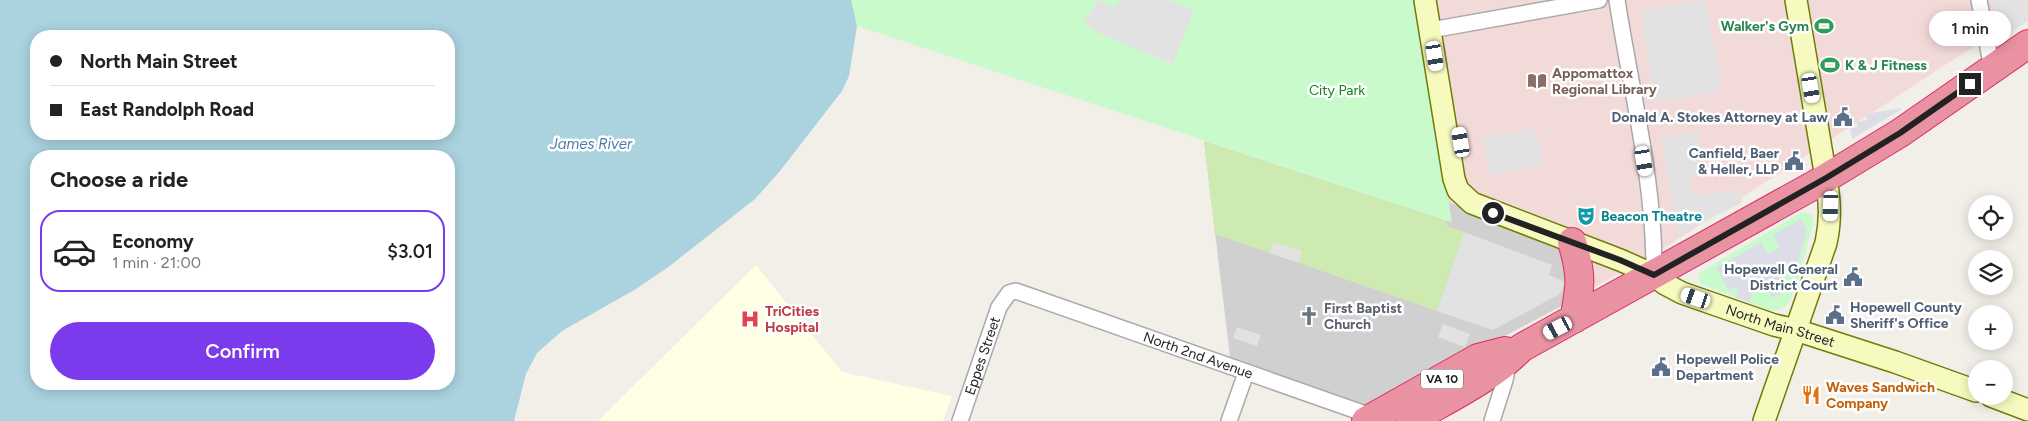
<!DOCTYPE html>
<html lang="en">
<head>
<meta charset="utf-8">
<style>
	:root { --surface:#fff; --page:#f2f2f2; --text:#222; --muted:#767676; --line:#e0e0e0; --accent:#7c3aed }
	body { margin:0; font-family:Figtree,sans-serif; background:var(--page); color:var(--text); height:100vh; display:flex; flex-direction:column; font-size:19px; white-space:nowrap }
	* { box-sizing:border-box; margin:0 }
	p { font-size:16px; color:var(--muted) }
	.icon { flex:none; width:28px; height:28px; fill:none; stroke:currentColor; stroke-width:2; stroke-linecap:round; stroke-linejoin:round }
	.map { position:relative; flex:1; overflow:hidden }
	.details { position:absolute; left:30px; top:150px; width:425px; height:240px; display:flex; flex-direction:column; background:var(--surface); border-radius:20px; box-shadow:0 2px 12px #0003 }
	.details>* { flex:none }
	.guide { position:absolute; left:30px; top:30px; width:425px; height:110px; border-radius:20px; box-shadow:0 2px 12px #0003; display:grid; align-content:center; height:110px; padding:0 20px; background:var(--surface) }
	.fabs { position:absolute; left:1968px; top:195px; display:grid; gap:10px }
	.fabs a { display:grid; place-items:center; width:45px; height:45px; border-radius:50%; background:var(--surface); box-shadow:0 2px 12px #0003; font-size:25px }
	.end { position:absolute; width:22px; height:22px; margin:-11px; border:6px solid #222; background:#fff; box-shadow:0 0 0 2px #fff }
	.from { border-radius:50% }
	.bubble { position:absolute; height:35px; border-radius:18px; background:var(--surface); box-shadow:0 2px 12px #0003; font-size:16px; font-weight:600; line-height:35px; text-align:center }
	.car { position:absolute; width:15px; height:30px; margin:-15px -8px; border-radius:6px; box-shadow:0 0 4px 1px #0007; background:linear-gradient(#fff 24%,#345 0 40%,#fff 0 76%,#345 0 86%,#fff 0) }
	.guide b { display:flex; align-items:center; gap:18px; height:48px; font-size:19px }
	.guide b+b { border-top:1px solid var(--line) }
	.guide i { width:12px; height:12px; background:var(--text) }
	ul { padding:0; list-style:none }
	li { display:flex; align-items:center; gap:15px; height:82px; margin:0 10px 8px; padding:0 10px; border:2px solid transparent; border-radius:20px }
	li div { flex:1 }
	li b { display:block; font-size:19px }
	li em { font-style:normal; font-weight:600 }
	li.current { border-color:var(--accent) }
	li>.icon { width:45px; height:45px; stroke-width:1.5 }
	h2 { padding:0 20px; font-size:22px; line-height:60px }
	.primary-button { display:flex; gap:10px; margin-top:auto; padding:10px 20px }
	.primary-button a { flex:1; height:58px; border-radius:30px; background:var(--accent); color:#fff; font-size:20px; font-weight:600; line-height:58px; text-align:center }
	.map>svg:first-child { display:block }
	.commercial { fill:#f2dad9 }
	.education { fill:#ffffe5 }
	.religious { fill:#d0d0d0 }
	.grass { fill:#cdebb0 }
	.park { fill:#c8facc }
	.parking { fill:#e2e2e2 }
	.plaza { fill:#dddde8 }
	.water { fill:#aad3df; fill-rule:evenodd }
	.lines { fill:none; stroke-linecap:round; stroke-linejoin:round }
	.street-casing { stroke:#a9a9a9; stroke-width:18 }
	.secondary-casing { stroke:#707d05; stroke-width:24 }
	.highway-casing { stroke:#dc2a67; stroke-width:30 }
	.street { stroke:#fff; stroke-width:15 }
	.secondary { stroke:#f7fabf; stroke-width:21 }
	.highway { stroke:#e892a2; stroke-width:28 }
	.route { stroke:#222; stroke-width:6 }
	.labels { text-anchor:middle; dominant-baseline:central; stroke-width:5; stroke-linejoin:round; paint-order:stroke }
	.shield { fill:#fff; stroke:#646464; stroke-width:1 }
	.shield-label { font-size:12px; font-weight:bold; fill:#222 }
	.leisure-label { font-size:14px; font-weight:bold; fill:#27864d; stroke:#fff; text-anchor:end }
	.education-label { font-size:14px; font-weight:bold; fill:#785e54; stroke:#fff; text-anchor:start }
	.park-label { font-size:14px; fill:#0c8416; stroke:#fff }
	.service-label { font-size:14px; font-weight:bold; fill:#4e5e75; stroke:#fff; text-anchor:end }
	.culture-label { font-size:14px; font-weight:bold; fill:#0d838f; stroke:#fff; text-anchor:start }
	.worship-label { font-size:14px; font-weight:bold; fill:#5b616d; stroke:#fff; text-anchor:start }
	.health-label { font-size:14px; font-weight:bold; fill:#be3a42; stroke:#fff; text-anchor:start }
	.street-label { font-size:14px; fill:#222; stroke:#fff }
	.food-label { font-size:14px; font-weight:bold; fill:#c56008; stroke:#fff; text-anchor:start }
	.water-label { font-size:15px; font-style:italic; fill:#4a7aab; stroke:#fff }
</style>
</head>
<body>
<div class="map">
<svg width="2028" height="421" viewBox="0 0 2028 421">
	<rect width="100%" height="100%" fill="#f2efe9"/>
	<path class="commercial" d="M1415,0H2028V11L1669,245L1563,305L1565,247L1448,202Z"/>
	<path class="education" d="M756,265L842,372L952,396L943,421H598Z"/>
	<path class="religious" d="M1204,141L1451,222L1448,202L1565,247L1571,255L1563,305L1373,407L1230,357Z"/>
	<path class="grass" d="M1204,141L1445,220L1448,227L1464,232L1437,311L1215,234Z"/>
	<path class="park" d="M851,0H1415L1452,222L857,26Z
		M1806,212L1813,216V224C1808,242 1797,292 1787,304C1783,310 1776,310 1769,310L1700,284L1698,276L1699,273L1800,213Z"/>
	<path class="parking" d="M1098,0L1114,7L1121,0H1168L1194,10L1173,64L1096,32L1084,22Z
		M1705,0L1722,88L1711,93L1655,102L1641,12Z
		M1992,0H2028V21L2000,40Z
		M1532,129L1534,137L1540,141L1544,165L1489,175L1483,137Z
		M1698,131L1701,152L1696,153L1697,159L1702,158L1704,175L1690,177L1693,197L1740,190L1742,203L1678,234L1661,137Z
		M1464,232L1552,265L1549,275L1565,282L1560,294L1493,330L1437,311Z
		M1273,242L1302,251L1299,263L1270,253Z
		M1443,324L1470,334L1465,347L1438,337Z
		M1237,327L1261,335L1257,346L1233,338Z"/>
	<path class="plaza" d="M1901,108L1902,109L1852,139L1850,128L1857,127V122L1867,120L1866,114Z
		M1801,219L1807,231L1797,265L1779,275L1787,290L1772,298L1766,287L1752,294L1749,302L1736,298L1738,291L1736,287L1729,291L1716,268L1761,242L1768,254L1780,247L1773,235Z"/>
	<path class="water" d="M0,0H851L857,26L849,76L842,91L780,171L755,199L667,268L636,289L562,331L537,353L526,374L514,421H0ZM36,36H449V134H36ZM36,156H449V384H36Z"/>
	<g class="lines">
		<g class="street-casing">
			<g id="street">
				<path d="M1617,0C1631,91 1655,182 1654,275"/>
				<path d="M1979,0L1992,69"/>
				<path d="M1431,30L1599,0"/>
				<path id="s1" d="M960,421L999,307L1009,293L1016,291L1377,418"/>
				<path d="M1229,421L1246,373"/>
				<path d="M1492,421L1505,380L1509,360"/>
			</g>
		</g>
		<g class="secondary-casing">
			<g id="secondary">
				<path id="s2" d="M1425,0L1454,179L1458,190L1472,203L1620,260L1654,275L1665,284L1682,293L1774,325L1796,330L1895,362L1976,391"/>
				<path d="M1991,396L2028,410"/>
				<path d="M1764,421L1826,243C1831,220 1830,201 1826,178L1796,0"/>
			</g>
		</g>
		<g class="highway-casing">
			<path id="highway" d="M1572,242C1582,275 1581,286 1574,319
				M1366,421L1478,358L1505,351
				M1410,421C1447,399 1491,379 1521,348L1816,184L1900,133L2028,44"/>
		</g>
		<use href="#street" class="street"/>
		<use href="#secondary" class="secondary"/>
		<use href="#highway" class="highway"/>
	</g>
	<g class="lines">
		<path class="route" d="M1493,213L1620,260L1654,275L1826,178L1900,133L1970,84"/>
	</g>
	<defs>
		<g id="stadium-bare" transform="scale(1.5)"><path d="M0-5a6.5 5 0 1 0 0 10a6.5 5 0 1 0 0-10ZM-3.5-1.8h7v3.6h-7Z" fill="#2e9e5b" stroke="#fff" stroke-width="2.5" paint-order="stroke"/></g>
		<g id="library-bare" transform="scale(1.5)"><path d="M-6-4Q-3-5.5-.7-3.5V5Q-3 3-6 4ZM6-4Q3-5.5 .7-3.5V5Q3 3 6 4Z" fill="#8d6e63" stroke="#fff" stroke-width="2.5" paint-order="stroke"/></g>
		<g id="civic-bare" transform="scale(1.5)"><path d="M-.6-6.5H3V-4.5H.6V-3L4-1V1h2V6H-6V1h2V-1L-.6-3ZM-1.2 2.5V6h2.4V2.5Z" fill="#5c6f8a" stroke="#fff" stroke-width="2.5" paint-order="stroke"/></g>
		<g id="theatre-bare" transform="scale(1.5)"><path d="M-5-5.5Q0-4 5-5.5V0Q5 5 0 6Q-5 5-5 0ZM-3.3-2.5H-1v1.5H-3.3ZM1-2.5H3.3v1.5H1ZM-2.8 1Q0 5.5 2.8 1Z" fill="#0f9aa8" stroke="#fff" stroke-width="2.5" paint-order="stroke"/></g>
		<g id="church-bare" transform="scale(1.5)"><path d="M-1.2-6h2.4v3.5h3.3v2.4h-3.3V6h-2.4V-.1h-3.3v-2.4h3.3Z" fill="#6b7280" stroke="#fff" stroke-width="2.5" paint-order="stroke"/></g>
		<g id="hospital-bare" transform="scale(1.5)"><path d="M-5-5h3v3.5h4V-5h3V5h-3V1.5h-4V5h-3Z" fill="#e0444e" stroke="#fff" stroke-width="2.5" paint-order="stroke"/></g>
		<g id="restaurant-bare" transform="scale(1.5)"><path d="M-5-6h1v4h1v-4h1v4h1v-4h1v5L-1.5 .5V6h-2V.5L-5-1ZM5-6V6H3V1.5H1.5Q1.5-4 5-6Z" fill="#e8710a" stroke="#fff" stroke-width="2.5" paint-order="stroke"/></g>
	</defs>
	<g fill-rule="evenodd">
		<use href="#stadium-bare" x="1824" y="26"/>
		<use href="#stadium-bare" x="1830" y="65"/>
		<use href="#library-bare" x="1537" y="81"/>
		<use href="#civic-bare" x="1843" y="117"/>
		<use href="#civic-bare" x="1794" y="161"/>
		<use href="#theatre-bare" x="1586" y="216"/>
		<use href="#civic-bare" x="1853" y="277"/>
		<use href="#civic-bare" x="1835" y="315"/>
		<use href="#church-bare" x="1309" y="316"/>
		<use href="#hospital-bare" x="750" y="319"/>
		<use href="#civic-bare" x="1661" y="367"/>
		<use href="#restaurant-bare" x="1811" y="395"/>
	</g>
	<g class="labels">
		<rect class="shield" x="1421" y="369.5" width="42" height="19" rx="4"/>
		<g class="shield-label">
			<text x="1442" y="379">VA 10</text>
		</g>
		<g class="leisure-label">
			<text x="1809" y="26">Walker's Gym</text>
			<text x="1845" y="65" text-anchor="start">K &amp; J Fitness</text>
		</g>
		<g class="education-label">
			<text x="1552" y="73">Appomattox<tspan x="1552" dy="16">Regional Library</tspan></text>
		</g>
		<g class="park-label">
			<text x="1337" y="90">City Park</text>
		</g>
		<g class="service-label">
			<text x="1828" y="117">Donald A. Stokes Attorney at Law</text>
			<text x="1779" y="153">Canfield, Baer<tspan x="1779" dy="16">&amp; Heller, LLP</tspan></text>
			<text x="1838" y="269">Hopewell General<tspan x="1838" dy="16">District Court</tspan></text>
			<text x="1850" y="307" text-anchor="start">Hopewell County<tspan x="1850" dy="16">Sheriff's Office</tspan></text>
			<text x="1676" y="359" text-anchor="start">Hopewell Police<tspan x="1676" dy="16">Department</tspan></text>
		</g>
		<g class="culture-label">
			<text x="1601" y="216">Beacon Theatre</text>
		</g>
		<g class="worship-label">
			<text x="1324" y="308">First Baptist<tspan x="1324" dy="16">Church</tspan></text>
		</g>
		<g class="health-label">
			<text x="765" y="311">TriCities<tspan x="765" dy="16">Hospital</tspan></text>
		</g>
		<g class="street-label">
			<text stroke="none"><textPath href="#s2" startOffset="545">North Main Street</textPath></text>
			<text stroke="none"><textPath href="#s1" startOffset="338">North 2nd Avenue</textPath></text>
			<text stroke="none"><textPath href="#s1" startOffset="69">Eppes Street</textPath></text>
		</g>
		<g class="food-label">
			<text x="1826" y="387">Waves Sandwich<tspan x="1826" dy="16">Company</tspan></text>
		</g>
		<g class="water-label">
			<text x="591" y="144">James River</text>
		</g>
	</g>
</svg>
<div class="fabs">
<a><svg class="icon" aria-label="locate" viewBox="0 0 24 24"><circle cx="12" cy="12" r="6"/><path d="M12 2v4M12 18v4M2 12h4M18 12h4"/></svg></a>
<a><svg class="icon" aria-label="layers" viewBox="0 0 24 24"><path d="M12 4l9 5-9 5-9-5zM3 14l9 5 9-5"/></svg></a>
<a>+</a>
<a>−</a>
</div>
<i class="end from" style="left:1493px;top:213px"></i>
<i class="end" style="left:1970px;top:84px"></i>
<div class="bubble" style="left:1929px;top:11px;width:82px">1 min</div>
<i class="car" style="left:1435px;top:56px;rotate:171deg"></i>
<i class="car" style="left:1811px;top:88px;rotate:170deg"></i>
<i class="car" style="left:1461px;top:142px;rotate:350deg"></i>
<i class="car" style="left:1644px;top:161px;rotate:170deg"></i>
<i class="car" style="left:1831px;top:206px;rotate:182deg"></i>
<i class="car" style="left:1696px;top:298px;rotate:289deg"></i>
<i class="car" style="left:1558px;top:328px;rotate:242deg"></i>
<div class="guide">
<b><i class="from"></i>North Main Street</b>
<b><i></i>East Randolph Road</b>
</div>
<section class="details">
<h2>Choose a ride</h2>
<ul>
<li class="current"><svg class="icon" aria-label="car" viewBox="0 0 24 24"><path d="M5 17H2v-5l4-1 3-4h7l3 4 3 1v5h-3M9 17h6M6 11h13"/><circle cx="7" cy="17" r="2"/><circle cx="17" cy="17" r="2"/></svg><div><b>Economy</b><p>1 min · 21:00</p></div><em>$3.01</em></li>
</ul>
<div class="primary-button"><a>Confirm</a></div>
</section>
</div>
</body>
</html>
